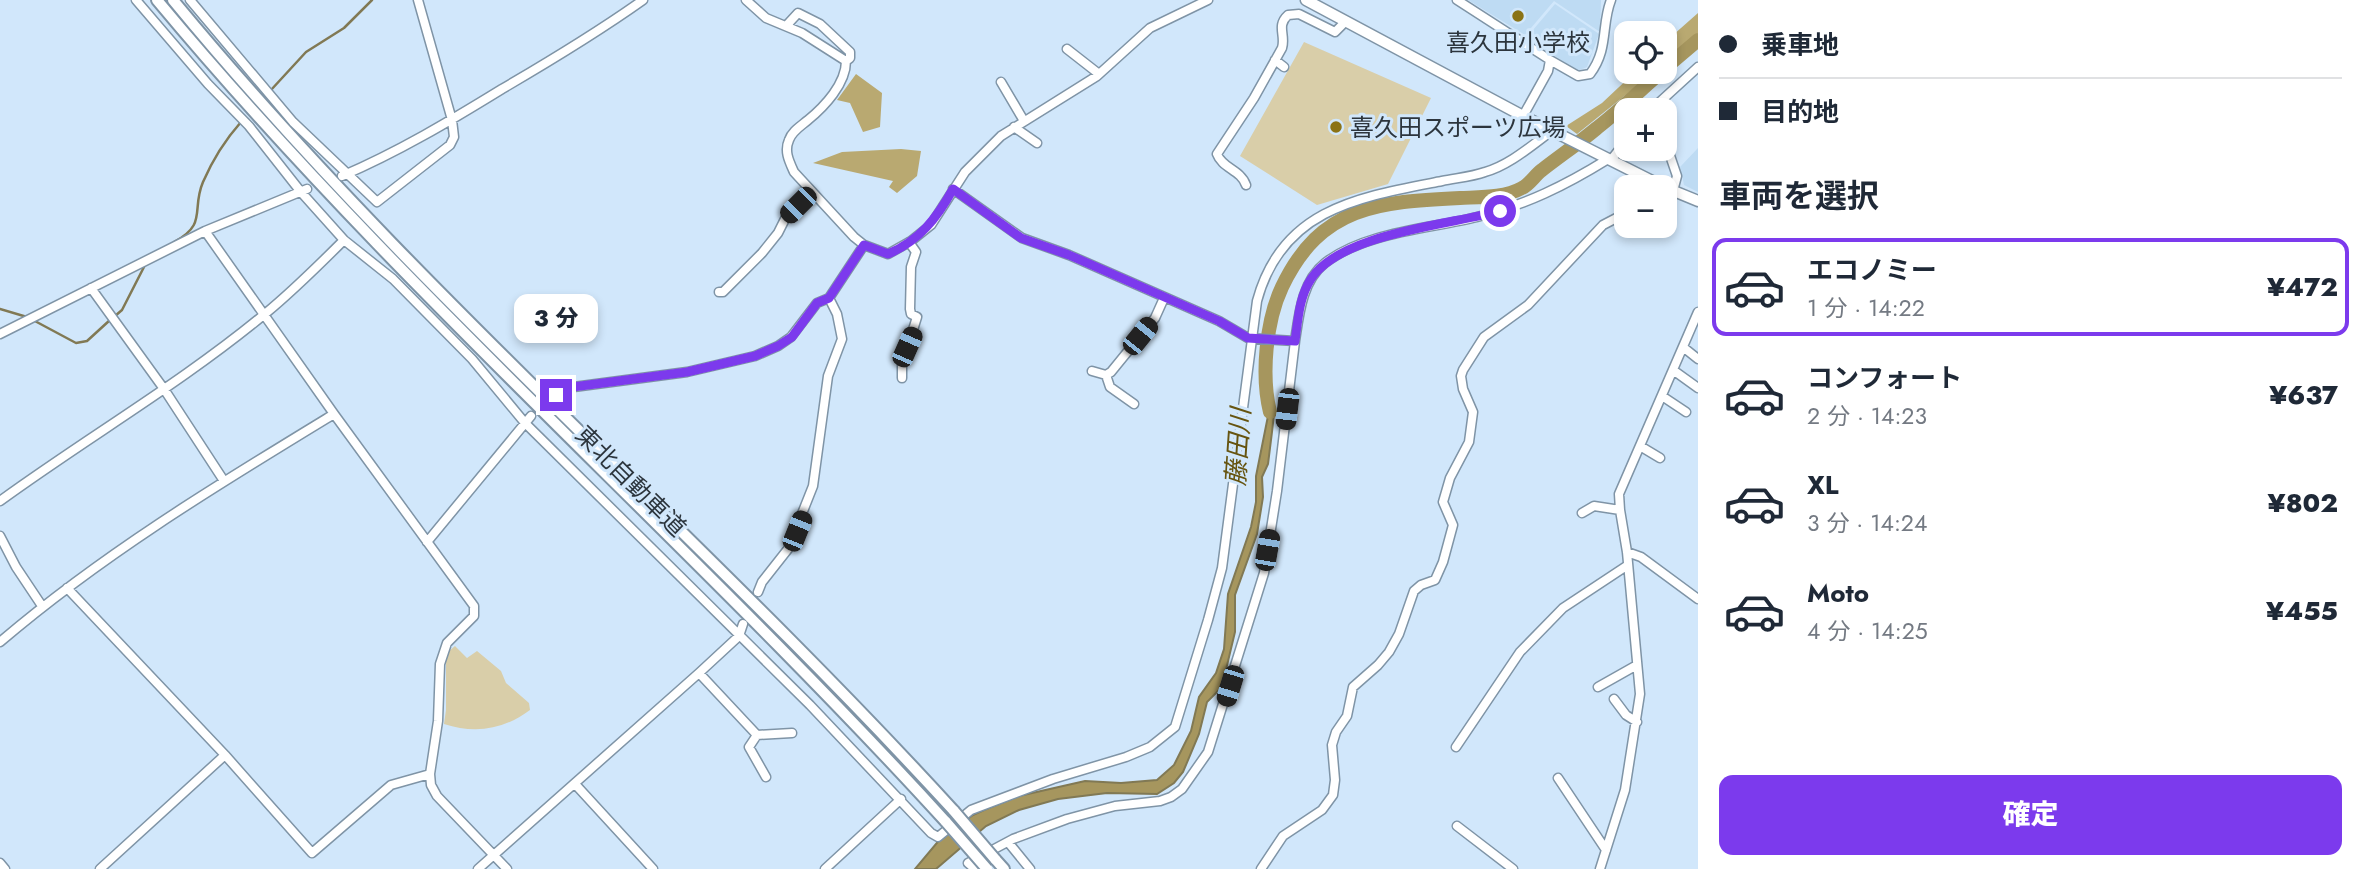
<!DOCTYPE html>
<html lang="ja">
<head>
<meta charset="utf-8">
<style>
	:root { --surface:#fff; --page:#f2f2f3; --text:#1f2937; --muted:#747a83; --line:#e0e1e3; --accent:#7c3aed }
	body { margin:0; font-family:Jost,"Noto Sans JP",sans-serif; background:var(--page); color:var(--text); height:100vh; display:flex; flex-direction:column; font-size:26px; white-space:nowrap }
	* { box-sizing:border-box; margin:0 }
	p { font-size:23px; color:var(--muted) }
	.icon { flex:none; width:38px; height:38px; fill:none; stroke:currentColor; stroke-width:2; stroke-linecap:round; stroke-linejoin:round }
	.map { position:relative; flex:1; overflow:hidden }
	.panel { display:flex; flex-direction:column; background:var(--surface); width:665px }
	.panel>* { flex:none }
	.guide { display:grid; align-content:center; height:154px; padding:0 21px; background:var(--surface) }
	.tools { position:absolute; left:1614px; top:21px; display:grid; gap:14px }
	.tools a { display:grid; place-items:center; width:63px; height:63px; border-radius:14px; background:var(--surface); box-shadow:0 4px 10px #0003; font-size:35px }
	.end { position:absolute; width:32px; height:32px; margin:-16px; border:9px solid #7c3aed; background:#fff; box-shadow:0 0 0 4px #fff }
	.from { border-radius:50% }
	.bubble { position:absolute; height:49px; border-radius:14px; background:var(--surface); box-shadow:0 4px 10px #0003; font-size:23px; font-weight:800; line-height:49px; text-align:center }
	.car { position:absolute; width:21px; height:42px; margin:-21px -10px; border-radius:9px; box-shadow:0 0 5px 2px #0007; background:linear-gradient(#222 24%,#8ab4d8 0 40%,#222 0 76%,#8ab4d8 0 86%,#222 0) }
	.guide b { display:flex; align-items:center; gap:24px; height:66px; font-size:26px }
	.guide b+b { border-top:2px solid var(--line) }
	.guide i { width:18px; height:18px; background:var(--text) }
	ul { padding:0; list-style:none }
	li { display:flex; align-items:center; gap:21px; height:98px; margin:0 14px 10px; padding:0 7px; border:4px solid transparent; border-radius:14px }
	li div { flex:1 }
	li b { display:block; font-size:26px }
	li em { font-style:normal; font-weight:800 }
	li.selected { border-color:var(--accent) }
	li>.icon { width:63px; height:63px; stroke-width:1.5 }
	h2 { padding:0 21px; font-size:32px; line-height:84px }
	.cta { display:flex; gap:14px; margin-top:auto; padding:14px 21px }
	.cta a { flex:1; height:80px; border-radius:14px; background:var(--accent); color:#fff; font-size:28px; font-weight:800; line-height:80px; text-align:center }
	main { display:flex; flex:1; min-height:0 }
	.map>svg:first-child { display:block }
	.built { fill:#bedbf3 }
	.green { fill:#d9cea9 }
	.forest { fill:#b9a971 }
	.water { fill:#a6965e; stroke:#817954; stroke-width:2 }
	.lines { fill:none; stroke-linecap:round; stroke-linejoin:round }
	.stream { stroke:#817954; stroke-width:2.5 }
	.river { stroke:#a6965e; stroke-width:14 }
	.minor-casing { stroke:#7f94a6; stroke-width:11 }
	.major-casing { stroke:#7f94a6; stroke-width:13 }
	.highway-casing { stroke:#7f94a6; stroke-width:14 }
	.minor { stroke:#fff; stroke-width:8 }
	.major { stroke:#fff; stroke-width:10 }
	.highway { stroke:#fff; stroke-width:10 }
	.highway-bridge-casing { stroke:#7f94a6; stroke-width:14; stroke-linecap:butt }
	.highway-bridge { stroke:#fff; stroke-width:10 }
	.route { stroke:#7c3aed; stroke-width:9 }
	.poi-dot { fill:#8b7316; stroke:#d1e7fb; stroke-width:2.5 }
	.labels { text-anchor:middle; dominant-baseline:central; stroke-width:6; stroke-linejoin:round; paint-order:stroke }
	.poi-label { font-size:24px; fill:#2c353d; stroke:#d1e7fb }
	.street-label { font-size:24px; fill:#2c353d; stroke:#d1e7fb }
	.water-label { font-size:26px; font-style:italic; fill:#665410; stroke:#d1e7fb }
</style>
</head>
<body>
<main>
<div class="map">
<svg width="1698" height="869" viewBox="0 0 1698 869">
	<rect width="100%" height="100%" fill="#d1e7fb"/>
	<path class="built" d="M1468,0H1601L1600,32L1554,1L1525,35Z
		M1555,4L1599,34L1587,67L1577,71L1527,37Z
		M1698,148V192L1684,185L1680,167Z"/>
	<path class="green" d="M1304,42L1431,98L1388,184L1317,205L1240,156Z
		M455,646L467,658L477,651L501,671L506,683L529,703L530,710C503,730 475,734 444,724L446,710V659L449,651Z"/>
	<path class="forest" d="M1698,13V33L1664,62V43Z
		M1635,72H1654L1577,134L1566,126L1602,103Z
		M856,74L882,93L880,127L863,132L850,103L837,100Z
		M901,149L921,151L917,176L897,193L889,187L893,181L813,163L842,152Z"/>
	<path class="water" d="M1265,392L1270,401L1274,414L1272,432L1268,464L1262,477L1263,497L1257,534L1235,595V632L1224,678L1219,690L1207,702L1199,734L1183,772L1174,783L1157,794L1107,793L1058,799L1019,810L986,826L936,869H915L941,838L973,815L984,810L1019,796L1085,781L1121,783L1157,780L1174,765L1191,731L1199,697L1216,673L1224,649L1228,594L1251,527L1256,502V476L1268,416L1262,400Z"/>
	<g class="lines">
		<path class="stream" d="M271,90L306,52L344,28L372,0
			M174,242C208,224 191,210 203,182C213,159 225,140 241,122
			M0,309L27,317
			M115,316L122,310L145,265
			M33,320L76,343L87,341L110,320"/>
		<path class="river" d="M1664,69L1698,40
			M1270,412C1261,375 1266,321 1282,287C1321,205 1379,202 1460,198C1481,197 1504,198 1522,188C1530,184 1535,175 1542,170C1560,156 1579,143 1597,128C1619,111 1640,91 1661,72"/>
		<g class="minor-casing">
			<path id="minor" d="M136,0L208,84L249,126L301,192L344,240L393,279L472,359L525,423L810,705L931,833L938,837L971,810L1053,779L1126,757L1150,747L1175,727L1208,620L1222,568L1257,301C1282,208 1360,197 1442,181C1456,178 1471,177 1485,172C1510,165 1532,145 1553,130
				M190,0L293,122L377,202L450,145L454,137L452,120L418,0
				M746,0L766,18L802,33L846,61C846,84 824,107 808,120C801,126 792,131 789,140C784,151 789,161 794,172L854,237L864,245L888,254L911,241L931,225L965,172L1001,136L1097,76L1150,28L1208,0
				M1457,0L1550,60L1548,71L1523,116
				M786,26L798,13L820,24L850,52V58L846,61
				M1067,49L1099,74
				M1275,60L1284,67
				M1550,60L1578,76L1590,74C1609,49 1601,25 1611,0
				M1001,82L1024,121
				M1651,110L1698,67
				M1014,127L1037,143
				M1664,138L1677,176L1673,191
				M1611,160L1626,141
				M342,176C398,152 450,121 502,89C550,61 598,32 643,0
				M1246,185C1241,170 1222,168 1217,154L1254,98L1282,48C1286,35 1276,26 1288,15L1299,14L1335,32L1346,21
				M953,189L1022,238L1069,255L1219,321L1248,338L1295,341C1299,314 1302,281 1325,263C1365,232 1429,229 1477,217C1526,205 1566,185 1608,159
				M205,231L334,414L474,606V616L447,643L440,664L438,721L430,774L431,785L437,796L507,869
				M91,288L164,389L224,481
				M719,292H723L762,253L778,233L785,219L812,192
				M0,334L205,231L307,189
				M1683,347L1698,359
				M1673,370L1698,388
				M1092,371L1106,375L1111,372L1155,318L1164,298
				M1106,375L1110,387L1134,404
				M902,378V365L917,317L911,314L910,309L911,267L916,252L909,242
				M556,395L566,388L687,372L755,356L778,346L791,337L817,303L829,298L864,245
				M1662,396L1686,412
				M1640,446L1660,458
				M0,501C88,437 183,382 266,313C294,290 319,265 344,240
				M1582,513L1594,506L1620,510
				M0,536L16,567L42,606
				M427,542L531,416
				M1627,552L1641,557L1698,599
				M67,588L225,755L312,853L391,785L430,774
				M758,592L762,582L788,549L813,486L828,376L842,339L837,314L829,298
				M0,642C103,554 219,484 334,414
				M699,673L757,735L749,747L766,777
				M1598,687L1637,665
				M1614,699L1626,715L1637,722
				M757,735L792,733
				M1456,747L1520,652L1563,608L1628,565
				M1558,778L1606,850
				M575,784L653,869
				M1457,826L1513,869
				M1008,842L1030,869
				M0,863L5,869
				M100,869L225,755
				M478,869L699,673L739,636L743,624
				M825,869L901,799
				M975,869L968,863L1013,839L1067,819L1115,806L1160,801L1171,797L1182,789L1208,752L1264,573L1277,491L1295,341
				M1261,869L1283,836L1322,810L1333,795L1335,780L1332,745L1336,732L1347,716L1353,687L1378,665L1389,652L1399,634L1414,591L1421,585L1435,580L1443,562L1453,525L1443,502L1450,478L1469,442L1473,412L1463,389L1461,376L1463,370L1484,337L1528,305L1603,225L1626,213
				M1600,869L1625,790L1640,694L1627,552L1620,510L1619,494L1698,312"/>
		</g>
		<g class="major-casing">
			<path id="major" d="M1306,0L1523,116L1664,187
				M1664,187L1698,201"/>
		</g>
		<g class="highway-casing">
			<path id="highway" d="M157,0C400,292 690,541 946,822
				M173,0C412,290 701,534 954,811
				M995,859L1004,869"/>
		</g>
		<use href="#minor" class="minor"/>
		<use href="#major" class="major"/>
		<use href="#highway" class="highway"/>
		<g class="highway-bridge-casing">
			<path id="highway-bridge" d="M954,811L995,859
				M946,822L987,869"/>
		</g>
		<use href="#highway-bridge" class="highway-bridge"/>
	</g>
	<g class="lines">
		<path class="route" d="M556,395L565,388L687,372L755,356L778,346L792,337L817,303L829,298L864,245L888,254C919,241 937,218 953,189L1021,238L1069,255L1219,321L1248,338L1295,341C1298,320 1299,297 1311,279C1341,233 1449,225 1500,211"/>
	</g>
	<g class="poi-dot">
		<circle cx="1518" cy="16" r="7"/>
		<circle cx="1336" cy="127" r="7"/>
	</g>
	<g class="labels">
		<g class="poi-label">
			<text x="1518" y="42">喜久田小学校</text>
			<text x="1350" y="127" text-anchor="start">喜久田スポーツ広場</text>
		</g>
		<g class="street-label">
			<text transform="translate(631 481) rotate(45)">東北自動車道</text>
		</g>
		<g class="water-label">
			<text transform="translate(1238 447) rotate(-86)">藤田川</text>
		</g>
	</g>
</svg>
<div class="tools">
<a><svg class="icon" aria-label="locate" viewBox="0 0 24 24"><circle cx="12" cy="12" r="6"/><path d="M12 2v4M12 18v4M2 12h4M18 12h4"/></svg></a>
<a>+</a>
<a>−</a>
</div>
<i class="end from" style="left:1500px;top:211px"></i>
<i class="end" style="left:556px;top:395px"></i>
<div class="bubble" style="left:514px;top:294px;width:84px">3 分</div>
<i class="car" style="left:798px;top:205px;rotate:225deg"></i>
<i class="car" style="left:1140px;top:336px;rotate:39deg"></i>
<i class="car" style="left:907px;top:347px;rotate:24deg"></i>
<i class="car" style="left:1287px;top:409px;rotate:187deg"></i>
<i class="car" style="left:797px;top:531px;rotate:22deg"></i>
<i class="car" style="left:1267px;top:550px;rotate:10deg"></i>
<i class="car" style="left:1230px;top:686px;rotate:197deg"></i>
</div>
<section class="panel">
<div class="guide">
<b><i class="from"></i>乗車地</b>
<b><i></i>目的地</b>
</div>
<h2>車両を選択</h2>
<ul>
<li class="selected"><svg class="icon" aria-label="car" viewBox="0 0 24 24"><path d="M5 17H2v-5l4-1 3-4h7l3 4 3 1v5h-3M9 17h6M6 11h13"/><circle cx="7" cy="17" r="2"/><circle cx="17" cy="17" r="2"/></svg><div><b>エコノミー</b><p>1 分 · 14:22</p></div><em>¥472</em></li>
<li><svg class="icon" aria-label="car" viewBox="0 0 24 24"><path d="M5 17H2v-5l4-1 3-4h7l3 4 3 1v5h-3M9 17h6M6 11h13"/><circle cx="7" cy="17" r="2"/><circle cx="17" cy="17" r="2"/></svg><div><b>コンフォート</b><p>2 分 · 14:23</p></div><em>¥637</em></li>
<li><svg class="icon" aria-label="car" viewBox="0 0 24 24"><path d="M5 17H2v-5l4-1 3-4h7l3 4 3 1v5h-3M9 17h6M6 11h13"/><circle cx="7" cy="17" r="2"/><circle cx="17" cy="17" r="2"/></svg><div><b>XL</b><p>3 分 · 14:24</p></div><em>¥802</em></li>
<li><svg class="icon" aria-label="car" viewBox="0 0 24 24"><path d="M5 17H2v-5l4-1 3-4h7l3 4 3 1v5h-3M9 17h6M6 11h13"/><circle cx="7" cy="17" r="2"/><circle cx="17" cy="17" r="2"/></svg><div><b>Moto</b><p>4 分 · 14:25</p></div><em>¥455</em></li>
</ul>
<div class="cta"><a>確定</a></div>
</section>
</main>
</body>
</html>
